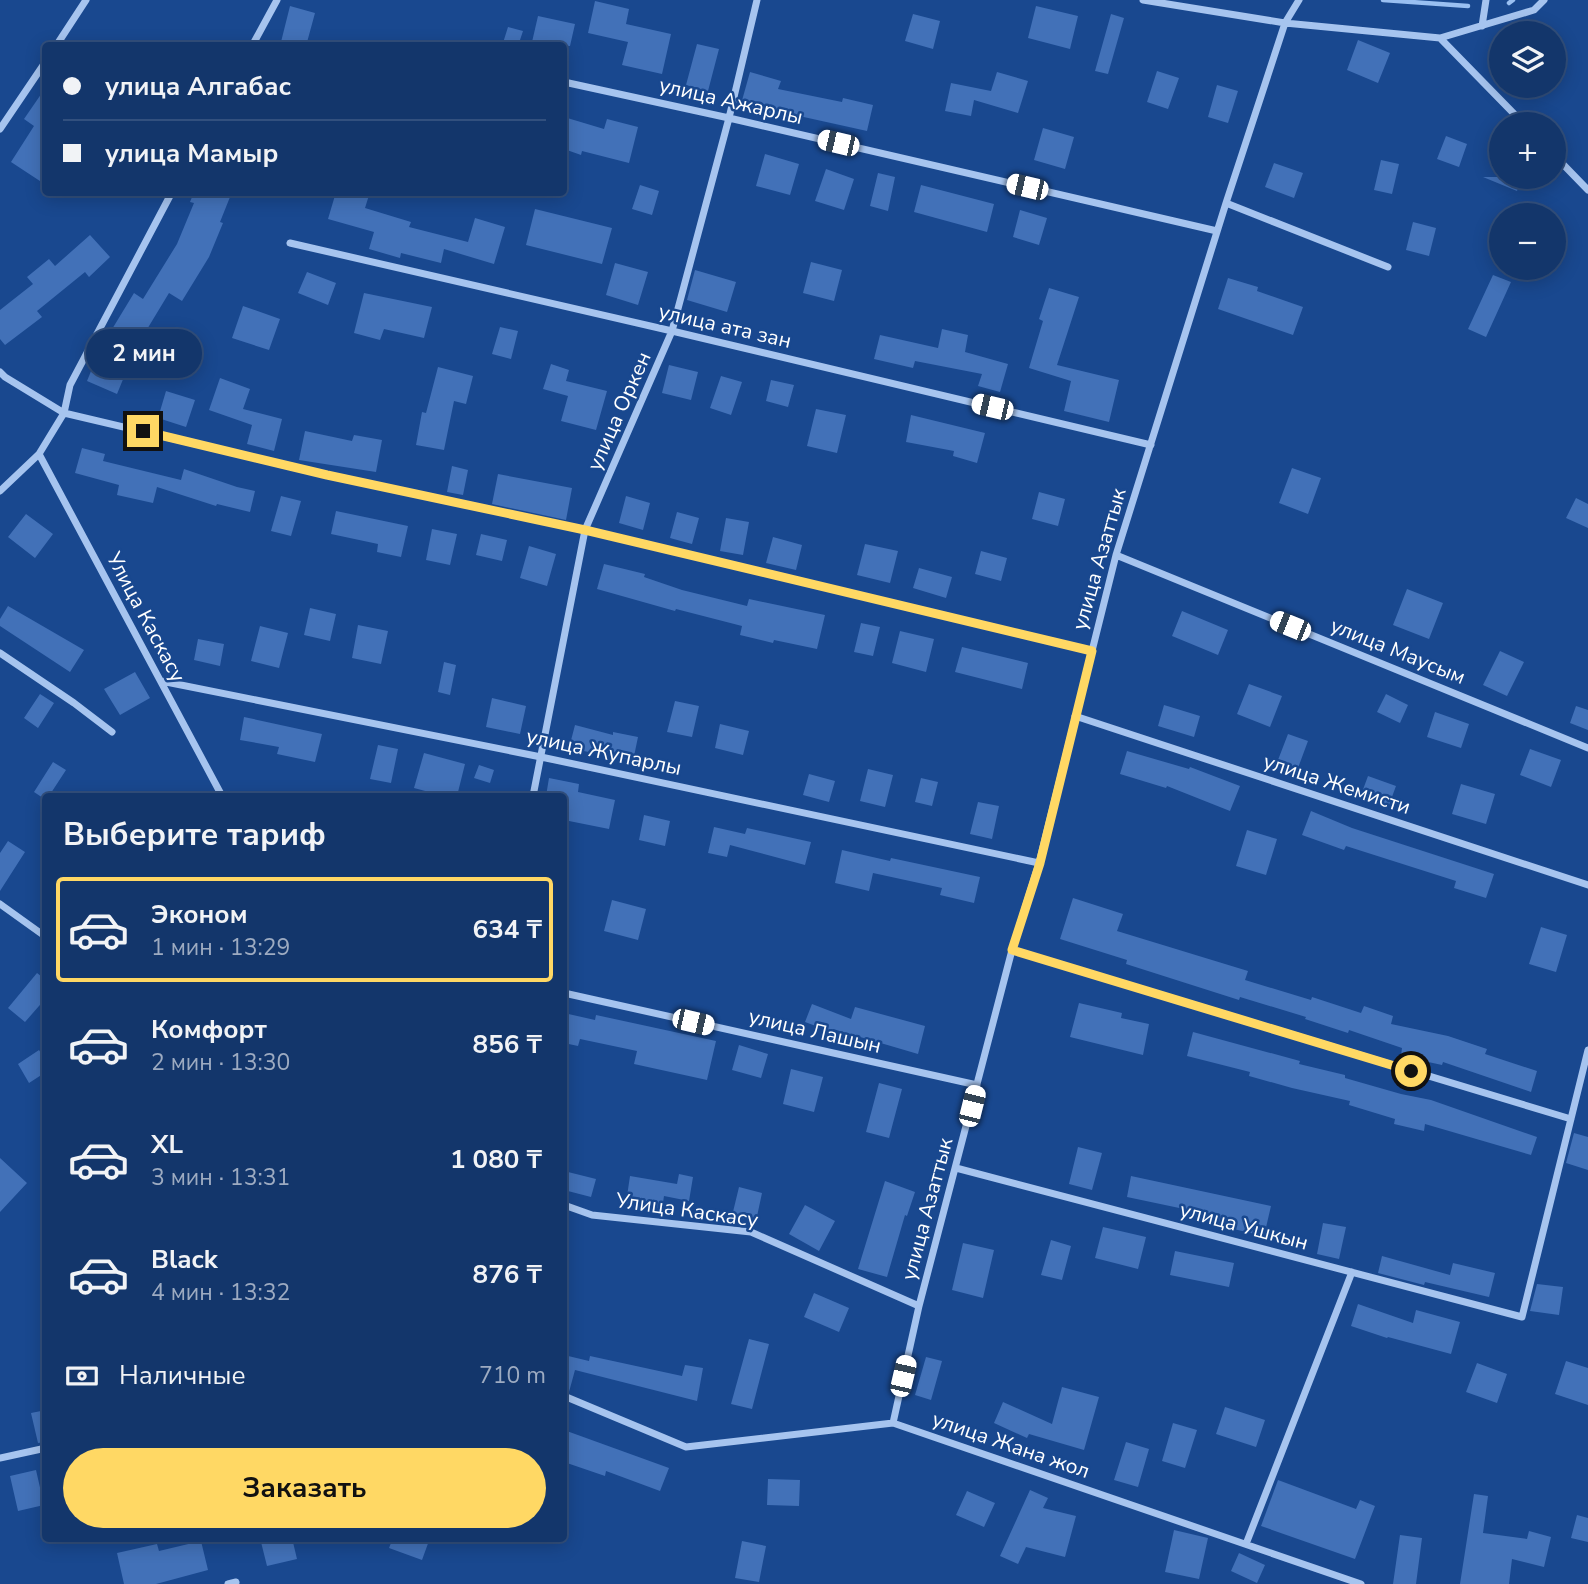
<!DOCTYPE html>
<html lang="ru">
<head>
<meta charset="utf-8">
<style>
	:root { --surface:#13366b; --page:#1c3e71; --text:#f1f3f6; --muted:#9dabc1; --line:#32507e; --accent:#ffd864 }
	body { margin:0; font-family:"Nunito Sans",sans-serif; background:var(--page); color:var(--text); height:100vh; display:flex; flex-direction:column; font-size:26px; white-space:nowrap }
	* { box-sizing:border-box; margin:0 }
	p { font-size:23px; color:var(--muted) }
	.icon { flex:none; width:38px; height:38px; fill:none; stroke:currentColor; stroke-width:2; stroke-linecap:round; stroke-linejoin:round }
	.map { position:relative; flex:1; overflow:hidden }
	.side { position:absolute; left:42px; top:793px; width:525px; height:749px; display:flex; flex-direction:column; background:var(--surface); border-radius:7px; box-shadow:0 4px 18px #0003,0 0 0 2px var(--line) }
	.side>* { flex:none }
	.banner { position:absolute; left:42px; top:42px; width:525px; height:154px; border-radius:7px; box-shadow:0 4px 18px #0003,0 0 0 2px var(--line); display:grid; align-content:center; height:154px; padding:0 21px; background:var(--surface) }
	.tools { position:absolute; left:1489px; top:21px; display:grid; gap:14px }
	.tools a { display:grid; place-items:center; width:77px; height:77px; border-radius:50%; background:var(--surface); box-shadow:0 4px 18px #0003,0 0 0 2px var(--line); font-size:35px }
	.end { position:absolute; width:32px; height:32px; margin:-16px; border:9px solid #ffd864; background:#111; box-shadow:0 0 0 4px #111 }
	.from { border-radius:50% }
	.bubble { position:absolute; height:49px; border-radius:24px; background:var(--surface); box-shadow:0 4px 18px #0003,0 0 0 2px var(--line); font-size:23px; font-weight:700; line-height:49px; text-align:center }
	.car { position:absolute; width:21px; height:42px; margin:-21px -10px; border-radius:9px; box-shadow:0 0 5px 2px #0007; background:linear-gradient(#fff 24%,#345 0 40%,#fff 0 76%,#345 0 86%,#fff 0) }
	.banner b { display:flex; align-items:center; gap:24px; height:66px; font-size:26px }
	.banner b+b { border-top:2px solid var(--line) }
	.banner i { width:18px; height:18px; background:var(--text) }
	ul { padding:0; list-style:none }
	li { display:flex; align-items:center; gap:21px; height:105px; margin:0 14px 10px; padding:0 7px; border:4px solid transparent; border-radius:7px }
	li div { flex:1 }
	li b { display:block; font-size:26px }
	li em { font-style:normal; font-weight:700 }
	li.current { border-color:var(--accent) }
	li>.icon { width:63px; height:63px; stroke-width:1.5 }
	h2 { padding:0 21px; font-size:32px; line-height:84px }
	.pay { display:flex; align-items:center; gap:18px; height:77px; padding:0 21px; font-size:26px }
	.pay p { margin-inline-start:auto }
	.cta { display:flex; gap:14px; margin-top:auto; padding:14px 21px }
	.cta a { flex:1; height:80px; border-radius:42px; background:var(--accent); color:#111; font-size:28px; font-weight:700; line-height:80px; text-align:center }
	.map>svg:first-child { display:block }
	.lines { fill:none; stroke-linecap:round; stroke-linejoin:round }
	.stream { stroke:#99bff1; stroke-width:4.5 }
	.building { fill:#4271b8 }
	.street { stroke:#a6c4ef; stroke-width:7 }
	.route { stroke:#ffd864; stroke-width:9 }
	.labels { text-anchor:middle; dominant-baseline:central; stroke-width:5; stroke-linejoin:round; paint-order:stroke }
	.street-label { font-size:21px; fill:#fff; stroke:#19488f }
</style>
</head>
<body>
<div class="map">
<svg width="1588" height="1584" viewBox="0 0 1588 1584">
	<rect width="100%" height="100%" fill="#19488f"/>
	<g class="lines">
		<path class="stream" d="M1383,0L1468,6
			M1509,3L1513,0"/>
	</g>
	<path class="building" d="M595,1L629,9L626,24L671,34L662,74L622,65L628,42L588,33Z
		M290,6L315,13L306,46H280Z
		M1036,6L1078,16L1070,49L1028,38Z
		M913,14L940,21L933,49L905,41Z
		M1111,14L1124,18L1108,74L1095,71Z
		M538,16L575,24L570,46H546L532,42Z
		M508,27L523,31L518,46H502Z
		M1358,40L1390,53L1378,83L1347,70Z
		M697,44L719,49L708,91L686,85Z
		M1157,71L1179,78L1168,109L1147,102Z
		M750,72L781,81L778,89L842,102L843,98L873,105L867,131L772,110L771,113L741,104Z
		M997,72L1028,81L1018,113L974,100L971,116L945,111L951,83L991,91Z
		M1217,85L1238,91L1228,123L1208,117Z
		M46,87V185L11,162L34,126L24,119Z
		M564,117L604,129L607,119L638,127L629,163L582,151L581,155L564,149Z
		M1043,128L1074,137L1065,169L1034,160Z
		M1446,136L1467,144L1459,167L1437,159Z
		M765,154L799,164L790,195L756,186Z
		M1381,160L1399,164L1392,194L1374,190Z
		M1274,163L1303,173L1294,198L1265,187Z
		M826,169L854,179L844,210L815,201Z
		M878,173L895,177L888,211L870,206Z
		M1483,177H1522L1517,191Z
		M640,185L659,191L652,215L632,209Z
		M921,185L994,204L987,232L914,212Z
		M194,192H232L220,222L223,223L209,257L182,301L169,293L129,359L131,360L117,394L87,381L100,349L134,293L143,299L177,244L194,203L190,202Z
		M336,192H370L365,208L411,222L409,227L468,242L475,218L505,227L494,264L444,249L441,263L401,253L400,258L369,249L374,232L328,219Z
		M535,209L612,228L602,264L526,245Z
		M1020,210L1047,218L1039,245L1013,237Z
		M1413,222L1436,228L1429,256L1406,250Z
		M90,235L110,257L89,277L85,272L37,311L42,317L5,345L0,339V310L33,284L27,277L49,259L55,266Z
		M811,262L842,270L834,301L803,293Z
		M615,263L648,272L638,305L606,295Z
		M695,270L736,282L727,312L687,300Z
		M307,272L336,283L328,305L298,293Z
		M1493,275L1511,282L1486,337L1468,329Z
		M1228,278L1258,287L1257,291L1303,307L1293,335L1218,309Z
		M1049,288L1079,297L1057,365L1119,380L1109,422L1064,411L1071,381L1029,368L1043,321L1039,319Z
		M364,293L432,307L424,338L384,329L380,340L354,333Z
		M243,306L280,319L269,350L232,338Z
		M500,327L518,331L511,359L492,354Z
		M942,329L968,335L965,352L1008,364L1000,392L978,386L982,374L915,361L913,368L874,359L880,335L938,348Z
		M551,364L569,370L566,381L607,391L596,430L561,421L568,396L543,389Z
		M669,365L698,372L691,400L662,393Z
		M438,367L473,376L466,404L454,401L444,450L416,445L422,412L426,413Z
		M721,376L742,382L731,415L710,408Z
		M220,378L250,389L243,409L282,419L274,451L247,444L252,425L209,410Z
		M771,380L794,385L788,407L766,401Z
		M166,391L195,400L186,427L158,418Z
		M816,409L846,415L837,453L807,446Z
		M911,415L985,433L977,463L953,456L954,451L906,442Z
		M305,431L352,441L354,435L382,440L376,472L299,460Z
		M82,448L105,454L103,461L181,480L184,469L237,487L255,491L250,512L217,504L216,506L157,487L153,503L117,495L119,485L75,473Z
		M452,466L468,470L463,495L447,492Z
		M1292,468L1321,478L1308,514L1279,503Z
		M498,474L572,488L566,520L492,504Z
		M1039,492L1065,499L1058,526L1032,519Z
		M281,496L301,501L291,536L271,531Z
		M626,496L650,503L643,530L619,523Z
		M1576,498L1588,504V528L1566,518Z
		M336,511L408,526L401,557L377,552L378,544L331,534Z
		M677,512L699,518L692,544L670,538Z
		M26,514L53,534L35,558L8,537Z
		M726,518L749,522L743,555L720,551Z
		M432,529L457,534L450,565L426,560Z
		M481,534L507,540L502,561L476,555Z
		M773,537L802,545L796,570L766,563Z
		M865,544L898,551L890,583L857,575Z
		M529,546L556,554L547,586L520,578Z
		M981,551L1007,558L1001,581L975,574Z
		M604,564L645,574L644,577L682,590L747,606L749,599L825,615L817,649L774,640L773,643L740,635L742,626L676,609L675,611L597,589Z
		M919,568L952,577L946,598L913,588Z
		M1407,589L1443,603L1429,639L1393,625Z
		M8,606L84,650L70,672L0,626V619Z
		M310,608L336,614L330,641L304,635Z
		M1182,611L1228,630L1218,655L1172,636Z
		M861,623L880,627L873,656L854,652Z
		M358,625L388,631L381,664L352,658Z
		M260,626L288,633L279,668L251,661Z
		M900,631L934,639L926,672L892,663Z
		M198,639L224,644L220,666L194,660Z
		M962,647L1028,663L1022,689L955,672Z
		M1500,651L1524,662L1507,696L1483,685Z
		M444,662L456,665L450,695L438,692Z
		M135,672L150,698L120,715L104,689Z
		M1249,684L1282,696L1270,727L1237,714Z
		M40,694L54,703L38,728L24,718Z
		M1386,694L1408,705L1400,723L1377,712Z
		M492,698L526,706L520,734L486,727Z
		M675,701L699,706L692,737L667,732Z
		M1164,705L1200,716L1194,737L1158,726Z
		M1576,706L1588,710V730L1570,723Z
		M1435,712L1469,724L1461,748L1427,737Z
		M244,717L322,734L315,762L277,754L279,747L240,740Z
		M720,724L749,731L743,755L715,748Z
		M575,725L613,735V732L638,737L633,761L569,748Z
		M1288,734L1308,741L1298,768L1278,760Z
		M378,745L398,749L391,783L370,779Z
		M1530,749L1561,760L1551,787L1520,775Z
		M1127,751L1189,769L1190,767L1240,786L1230,811L1167,786L1166,788L1120,774Z
		M424,753L465,764L457,796H444L414,788Z
		M53,762L66,770L49,796H46V800L34,792Z
		M479,765L494,770L490,783L474,778Z
		M868,769L893,775L885,807L860,801Z
		M809,774L835,781L829,802L803,795Z
		M1368,776L1396,786L1389,805L1361,795Z
		M549,778L579,784L578,792L615,800L609,829L564,820V796H546Z
		M921,778L938,782L932,806L915,802Z
		M1461,784L1495,794L1486,824L1452,814Z
		M978,802L999,806L992,839L970,834Z
		M1311,811L1352,828L1494,874L1486,898L1454,888L1456,881L1346,846L1344,850L1302,835Z
		M644,815L670,821L665,846L639,840Z
		M714,827L745,834L747,828L811,842L805,865L730,845L727,857L708,853Z
		M1247,830L1277,839L1266,875L1236,866Z
		M8,841L25,852L0,891V853Z
		M842,850L890,861L891,858L980,877L974,903L940,895L942,888L873,873L869,891L835,883Z
		M1073,898L1123,914L1117,931L1248,971L1245,980L1311,1000L1312,997L1361,1013L1364,1006L1393,1016L1391,1024L1448,1036L1487,1049L1485,1054L1537,1071L1531,1092L1443,1062L1442,1065L1401,1056L1402,1048L1349,1030L1348,1033L1305,1019L1306,1017L1240,997L1239,1000L1126,964L1127,960L1060,939Z
		M612,900L646,909L638,940L604,931Z
		M1541,927L1567,935L1556,972L1529,964Z
		M37,973L46,980V998L25,1022L8,1008Z
		M1079,1003L1122,1013L1121,1018L1149,1024L1143,1055L1070,1037Z
		M812,1004L851,1019L855,1007L925,1026L918,1054L833,1029L832,1032L805,1022Z
		M564,1013L595,1020L596,1015L716,1041L707,1080L634,1064L637,1051L580,1039L578,1046L564,1043Z
		M1193,1032L1300,1061L1299,1064L1345,1075V1078L1401,1094L1431,1100L1537,1137L1531,1155L1425,1124L1424,1131L1394,1124L1395,1119L1349,1105L1350,1101L1292,1088L1249,1076L1250,1072L1187,1056Z
		M739,1045L768,1054L761,1078L732,1070Z
		M39,1050L46,1061V1072L29,1083L18,1064Z
		M791,1069L823,1077L814,1112L783,1104Z
		M879,1083L902,1089L889,1138L866,1132Z
		M1574,1133L1588,1137V1170L1566,1163Z
		M1078,1147L1102,1153L1092,1190L1069,1184Z
		M0,1158L27,1183L0,1212Z
		M564,1171L596,1179L591,1197L564,1190Z
		M679,1174L693,1177L689,1201L664,1196L662,1209L626,1203L630,1176L677,1184Z
		M1131,1176L1271,1206L1264,1236L1229,1228L1230,1225L1183,1213L1184,1209L1127,1197Z
		M885,1181L915,1192L907,1216L905,1215L887,1277L858,1269Z
		M739,1187L762,1193L756,1221L732,1216Z
		M805,1205L835,1221L819,1251L789,1234Z
		M1323,1223L1346,1227L1339,1259L1317,1254Z
		M1103,1227L1146,1237L1138,1269L1095,1258Z
		M1051,1240L1071,1246L1062,1280L1041,1275Z
		M963,1243L994,1250L983,1298L952,1290Z
		M1175,1251L1234,1263L1229,1287L1170,1275Z
		M1382,1256L1450,1275L1453,1263L1495,1273L1489,1297L1425,1282L1424,1285L1378,1273Z
		M1537,1284L1563,1287L1559,1315L1530,1311Z
		M814,1293L849,1308L839,1332L804,1317Z
		M1358,1304L1413,1323L1416,1310L1460,1322L1451,1354L1388,1337L1387,1338L1351,1326Z
		M749,1339L769,1344L752,1409L731,1404Z
		M564,1355L589,1361L590,1356L682,1376L685,1365L703,1368L697,1401L575,1370L569,1392L564,1390Z
		M926,1357L942,1361L931,1400L915,1395Z
		M1566,1361L1588,1368V1405L1555,1394Z
		M1477,1363L1507,1374L1497,1403L1466,1392Z
		M1062,1387L1099,1397L1084,1450L1029,1434L1027,1438L994,1423L1003,1402L1052,1424Z
		M1225,1407L1265,1420L1256,1447L1216,1434Z
		M46,1410V1442L38,1443L31,1413Z
		M1173,1423L1197,1430L1185,1468L1162,1461Z
		M564,1430L669,1468L660,1491L606,1471L605,1476L564,1462Z
		M1126,1442L1149,1449L1138,1487L1114,1480Z
		M36,1470L44,1505L18,1511L10,1476Z
		M768,1479L800,1480L799,1506L767,1505Z
		M1278,1480L1356,1509L1360,1500L1375,1506L1355,1559L1261,1526Z
		M1030,1490L1048,1498L1043,1508L1076,1516L1065,1557L1026,1547L1018,1564L1000,1556Z
		M967,1491L995,1503L984,1527L956,1515Z
		M1474,1494L1488,1496L1483,1533L1527,1539L1529,1531L1551,1537L1544,1567L1512,1559L1509,1584H1460Z
		M1577,1515L1588,1518V1542L1571,1538Z
		M1174,1530L1208,1538L1199,1579L1165,1572Z
		M1400,1535L1422,1538L1416,1584H1393Z
		M260,1538H292L297,1559L267,1566Z
		M393,1538H430L422,1560L389,1548Z
		M201,1541L208,1570L156,1584H124L117,1553L157,1544L159,1551Z
		M742,1541L766,1546L759,1582L735,1578Z
		M1239,1553L1265,1565L1257,1583L1231,1571Z"/>
	<g class="lines">
		<path class="street" d="M1143,0L1285,23L1440,38L1524,124
			M1482,26L1486,0
			M1440,38L1534,10L1544,0
			M56,46L86,0
			M252,46L277,0
			M564,82L729,118L1217,231
			M0,129L46,61
			M1554,155L1588,190
			M1226,203L1388,267
			M290,243L672,331L1151,445
			M0,372L5,377L64,413L327,475L585,530L1092,651
			M39,454L222,796
			M0,491L39,454L64,413L70,385L172,192
			M1116,555L1588,748
			M0,653L74,703L112,732
			M161,681L541,757L1039,863
			M1075,716L1588,885
			M533,796L585,530L672,331L729,118L757,0
			M0,904L46,937
			M1012,950L1571,1119
			M564,993L977,1085
			M956,1168L1522,1317L1588,1050
			M564,1205L592,1215L751,1232L919,1306
			M564,1396L686,1447L893,1423L1361,1584
			M893,1423L919,1306L1012,950L1039,863L1116,555L1226,203L1285,23L1299,0
			M0,1458L46,1448
			M1246,1544L1352,1272
			M228,1584L236,1582"/>
	</g>
	<g class="lines">
		<path class="route" d="M143,431L327,475L585,530L1092,651L1040,863L1012,950L1411,1071"/>
	</g>
	<g class="labels">
		<g class="street-label">
			<text transform="translate(731 101) rotate(13)">улица Ажарлы</text>
			<text transform="translate(725 326) rotate(13)">улица ата зан</text>
			<text transform="translate(619 411) rotate(-66)">улица Оркен</text>
			<text transform="translate(1099 559) rotate(-74)">улица Азаттык</text>
			<text transform="translate(146 617) rotate(62)">Улица Каскасу</text>
			<text transform="translate(1398 651) rotate(22)">улица Маусым</text>
			<text transform="translate(604 752) rotate(12)">улица Жупарлы</text>
			<text transform="translate(1337 784) rotate(18)">улица Жемисти</text>
			<text transform="translate(815 1031) rotate(13)">улица Лашын</text>
			<text transform="translate(927 1209) rotate(-75)">улица Азаттык</text>
			<text transform="translate(687 1210) rotate(8)">Улица Каскасу</text>
			<text transform="translate(1244 1226) rotate(15)">улица Ушкын</text>
			<text transform="translate(1011 1445) rotate(19)">улица Жана жол</text>
		</g>
	</g>
</svg>
<div class="tools">
<a><svg class="icon" aria-label="layers" viewBox="0 0 24 24"><path d="M12 4l9 5-9 5-9-5zM3 14l9 5 9-5"/></svg></a>
<a>+</a>
<a>−</a>
</div>
<i class="end from" style="left:1411px;top:1071px"></i>
<i class="end" style="left:143px;top:431px"></i>
<div class="bubble" style="left:86px;top:329px;width:116px">2 мин</div>
<i class="car" style="left:838px;top:143px;rotate:283deg"></i>
<i class="car" style="left:1027px;top:187px;rotate:283deg"></i>
<i class="car" style="left:992px;top:407px;rotate:283deg"></i>
<i class="car" style="left:1290px;top:626px;rotate:292deg"></i>
<i class="car" style="left:693px;top:1022px;rotate:103deg"></i>
<i class="car" style="left:972px;top:1106px;rotate:14deg"></i>
<i class="car" style="left:903px;top:1376px;rotate:13deg"></i>
<div class="banner">
<b><i class="from"></i>улица Алгабас</b>
<b><i></i>улица Мамыр</b>
</div>
<section class="side">
<h2>Выберите тариф</h2>
<ul>
<li class="current"><svg class="icon" aria-label="car" viewBox="0 0 24 24"><path d="M5 17H2v-5l4-1 3-4h7l3 4 3 1v5h-3M9 17h6M6 11h13"/><circle cx="7" cy="17" r="2"/><circle cx="17" cy="17" r="2"/></svg><div><b>Эконом</b><p>1 мин · 13:29</p></div><em>634 ₸</em></li>
<li><svg class="icon" aria-label="car" viewBox="0 0 24 24"><path d="M5 17H2v-5l4-1 3-4h7l3 4 3 1v5h-3M9 17h6M6 11h13"/><circle cx="7" cy="17" r="2"/><circle cx="17" cy="17" r="2"/></svg><div><b>Комфорт</b><p>2 мин · 13:30</p></div><em>856 ₸</em></li>
<li><svg class="icon" aria-label="car" viewBox="0 0 24 24"><path d="M5 17H2v-5l4-1 3-4h7l3 4 3 1v5h-3M9 17h6M6 11h13"/><circle cx="7" cy="17" r="2"/><circle cx="17" cy="17" r="2"/></svg><div><b>XL</b><p>3 мин · 13:31</p></div><em>1 080 ₸</em></li>
<li><svg class="icon" aria-label="car" viewBox="0 0 24 24"><path d="M5 17H2v-5l4-1 3-4h7l3 4 3 1v5h-3M9 17h6M6 11h13"/><circle cx="7" cy="17" r="2"/><circle cx="17" cy="17" r="2"/></svg><div><b>Black</b><p>4 мин · 13:32</p></div><em>876 ₸</em></li>
</ul>
<div class="pay"><svg class="icon" aria-label="cash" viewBox="0 0 24 24"><path d="M3 7h18v10H3z"/><circle cx="12" cy="12" r="2"/></svg>Наличные<p>710 m</p></div>
<div class="cta"><a>Заказать</a></div>
</section>
</div>
</body>
</html>
